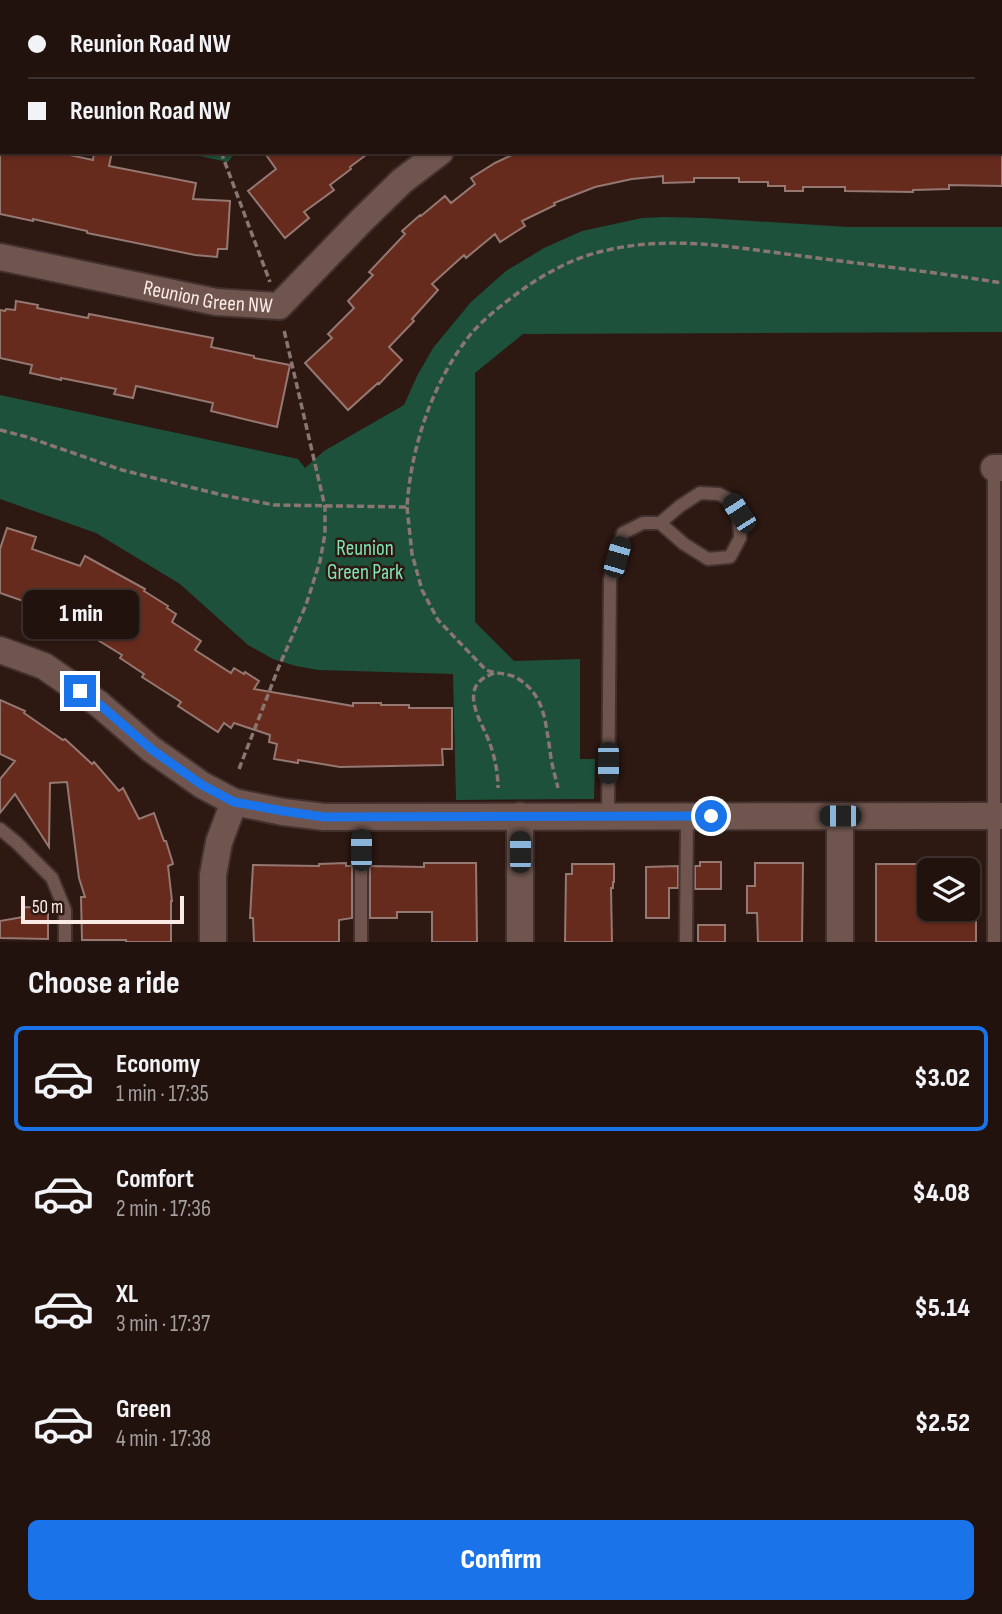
<!DOCTYPE html>
<html lang="en">
<head>
<meta charset="utf-8">
<style>
	:root { --surface:#22120e; --page:#2e201c; --text:#f1f3f6; --muted:#a29e9e; --line:#3f322e; --accent:#1a73e8 }
	body { margin:0; font-family:"Sofia Sans Condensed",sans-serif; background:var(--page); color:var(--text); height:100vh; display:flex; flex-direction:column; font-size:26px; white-space:nowrap }
	* { box-sizing:border-box; margin:0 }
	p { font-size:23px; color:var(--muted) }
	.icon { flex:none; width:38px; height:38px; fill:none; stroke:currentColor; stroke-width:2; stroke-linecap:round; stroke-linejoin:round }
	.map { position:relative; height:942px; overflow:hidden }
	.sheet { display:flex; flex-direction:column; background:var(--surface); flex:1 }
	.sheet>* { flex:none }
	.banner { position:absolute; left:0px; top:0px; width:1003px; height:154px; box-shadow:0 2px 5px #0004,0 0 0 2px var(--line); display:grid; align-content:center; height:154px; padding:0 28px; background:var(--surface) }
	.controls { position:absolute; left:917px; top:858px; display:grid; gap:14px }
	.controls a { display:grid; place-items:center; width:63px; height:63px; border-radius:10px; background:var(--surface); box-shadow:0 2px 5px #0004,0 0 0 2px var(--line); font-size:35px }
	.scale { position:absolute; left:21px; bottom:18px; width:163px; box-sizing:border-box; padding-left:7px; border:4px solid #fbebe7; border-top:0; font-size:19px; line-height:24px; white-space:nowrap; color:#fbebe7; -webkit-text-stroke:5px #2d1812; paint-order:stroke }
	.end { position:absolute; width:32px; height:32px; margin:-16px; border:9px solid #1a73e8; background:#fff; box-shadow:0 0 0 4px #fff }
	.from { border-radius:50% }
	.bubble { position:absolute; height:49px; border-radius:10px; background:var(--surface); box-shadow:0 2px 5px #0004,0 0 0 2px var(--line); font-size:23px; font-weight:800; line-height:49px; text-align:center }
	.car { position:absolute; width:21px; height:42px; margin:-21px -10px; border-radius:9px; box-shadow:0 0 5px 2px #0007; background:linear-gradient(#222 24%,#8ab4d8 0 40%,#222 0 76%,#8ab4d8 0 86%,#222 0) }
	.banner b { display:flex; align-items:center; gap:24px; height:66px; font-size:26px }
	.banner b+b { border-top:2px solid var(--line) }
	.banner i { width:18px; height:18px; background:var(--text) }
	ul { padding:0; list-style:none }
	li { display:flex; align-items:center; gap:21px; height:105px; margin:0 14px 10px; padding:0 14px; border:4px solid transparent; border-radius:10px }
	li div { flex:1 }
	li b { display:block; font-size:26px }
	li em { font-style:normal; font-weight:800 }
	li.on { border-color:var(--accent) }
	li>.icon { width:63px; height:63px; stroke-width:1.5 }
	h2 { padding:0 28px; font-size:32px; line-height:84px }
	.cta { display:flex; gap:14px; margin-top:auto; padding:14px 28px }
	.cta a { flex:1; height:80px; border-radius:10px; background:var(--accent); color:#fff; font-size:28px; font-weight:800; line-height:80px; text-align:center }
	.map>svg:first-child { display:block }
	.green { fill:#1d513b }
	.water { fill:#2d7757; stroke:#6b9a82; stroke-width:2 }
	.building { fill:#672b1d; stroke:#947871; stroke-width:2 }
	.lines { fill:none; stroke-linecap:round; stroke-linejoin:round }
	.lane-casing { stroke:#42312f; stroke-width:16 }
	.street-casing { stroke:#42312f; stroke-width:30 }
	.path { stroke:#897671; stroke-width:3.5; stroke-dasharray:7 3.5; stroke-linecap:butt }
	.lane { stroke:#6f554e; stroke-width:12 }
	.street { stroke:#6f554e; stroke-width:26 }
	.route { stroke:#1a73e8; stroke-width:9 }
	.labels { text-anchor:middle; dominant-baseline:central; stroke-width:5; stroke-linejoin:round; paint-order:stroke }
	.street-label { font-size:21px; fill:#fbebe7; stroke:#2d1812 }
	.park-label { font-size:21px; fill:#7ee6b6; stroke:#2d1812 }
</style>
</head>
<body>
<div class="map">
<svg width="1002" height="942" viewBox="0 0 1002 942">
	<rect width="100%" height="100%" fill="#2d1812"/>
	<path class="green" d="M0,0H313L314,2H2V115H0Z
		M702,0H1002V68L1001,2H702Z
		M180,152H236L228,162Z
		M664,217L705,218L848,227H1002V332L523,334L475,373V622L514,661L580,659V759H595L594,799L456,800L453,674L318,670L296,666L273,659L248,645L180,584L96,533L0,499V395L298,459L305,468L324,451L404,405L417,376L433,348L471,302L506,271L544,248L582,231L642,218Z"/>
	<path class="water" d="M0,0H235V2H2V61H0Z"/>
	<path class="building" d="M0,152H56L93,160L94,152H112L109,166L196,183L193,199L230,201L227,249H218L217,257L195,255L87,233V231L33,219V221L0,214Z
		M264,152H370L350,167L351,169L330,185L334,190L304,212L309,218L285,238L248,191L276,169Z
		M518,152H1002V186L949,185V189L913,190V192L845,191V187H803V191H785V186H768V182H739V178H694V182L663,183V176L632,179L595,187L554,203L555,205L522,221L525,226L500,242L495,234L466,258L464,255L432,284L438,290L412,319L414,321L389,347L402,360L379,384L378,383L348,410L305,363L332,338L328,334L354,308L348,301L373,275L369,272L405,234L402,231L420,215L421,216L445,196L451,203L475,184L471,178L495,163Z
		M16,301L38,305L37,308L88,318L89,314L213,338L211,347L254,356V358L290,365L277,427L211,411L213,403L177,395L136,386L133,398L114,394L116,389L61,378V380L30,373L32,365L0,358V310L5,311L6,309L15,310Z
		M7,528L36,537L32,549L80,566L85,556L145,589L144,591L168,606L167,608L176,614L172,622L201,641L195,650L231,673L234,668L244,674L245,672L259,681L254,689L353,706V703H381V705H409V708H452V749H442L443,765L340,767L298,760V763L274,759L277,744L269,742L270,735L234,723L231,728L224,723L218,732L178,706L181,702L142,677L144,674L120,658L122,655L62,618L64,615L0,593V549Z
		M0,700L25,711L24,713L63,740L65,739L92,764L94,762L119,791L123,788L139,819L154,813L164,841H166L173,864L168,866L172,901H171V942H126V940H82L81,897H85L79,878L67,782L50,783L49,847L15,794L0,813V779L15,761L0,754Z
		M700,862H721V889H695V866H700Z
		M346,863V866H352V918L339,920V942H254L253,918H250L253,865L319,866V864Z
		M424,863H476L477,942H432V912H397V918H370V866L424,867Z
		M755,863H803L802,942H758L757,913H747V886H755Z
		M572,864H614V882H613V888H611L612,942H565L566,874H572Z
		M876,864H920L922,908H976V942H876Z
		M678,866V888H669V918H646V867Z
		M23,907L48,908V939L0,938V921L23,917Z
		M698,925H725V942H698Z"/>
	<g class="lines">
		<g class="lane-casing">
			<path id="lane" d="M361,816V942
				M608,816L610,580L623,533L643,523H660L684,544L708,559L730,557L740,538L739,513L730,500L719,494L700,493L680,506L660,523
				M0,829L17,843L52,878L65,910V942
				M686,942L687,816
				M994,942V468"/>
		</g>
		<g class="street-casing">
			<g id="street">
				<path d="M565,0V2"/>
				<path d="M1001,87H1002"/>
				<path id="s1" d="M0,257L216,302L279,306L361,221L402,181L440,152"/>
				<path d="M994,468H1002"/>
				<path d="M0,650L44,666L99,704L151,749L202,785L234,802L283,812L324,817L1002,816"/>
				<path d="M213,942V875L219,842L234,802"/>
				<path d="M520,942V816"/>
				<path d="M840,942V816"/>
			</g>
		</g>
		<path class="path" d="M290,0V2
			M0,98H2
			M221,152L270,282
			M0,430L27,437L122,470L222,495L274,505L407,507C411,447 432,383 470,335C484,318 508,300 526,287C551,270 578,256 608,250C673,235 737,248 802,256C869,265 936,272 1002,283
			M407,507L412,554L422,590L438,620L486,670C496,674 508,673 517,678C545,695 545,721 550,750C551,763 555,775 558,788
			M494,673C487,676 480,679 476,686C467,704 485,728 490,744C495,758 498,773 498,788
			M239,769L280,664L306,605L320,561L325,534V507L284,330"/>
		<use href="#lane" class="lane"/>
		<use href="#street" class="street"/>
	</g>
	<g class="lines">
		<path class="route" d="M80,691L99,704L151,749L202,785L234,802L283,811L324,817L711,816"/>
	</g>
	<g class="labels">
		<g class="street-label">
			<text stroke="none"><textPath href="#s1" startOffset="212">Reunion Green NW</textPath></text>
		</g>
		<g class="park-label">
			<text x="365" y="548">Reunion<tspan x="365" dy="24">Green Park</tspan></text>
		</g>
	</g>
</svg>
<div class="controls">
<a><svg class="icon" aria-label="layers" viewBox="0 0 24 24"><path d="M12 4l9 5-9 5-9-5zM3 14l9 5 9-5"/></svg></a>
</div>
<div class="scale">50 m</div>
<i class="end from" style="left:711px;top:816px"></i>
<i class="end" style="left:80px;top:691px"></i>
<div class="bubble" style="left:23px;top:590px;width:116px">1 min</div>
<i class="car" style="left:739px;top:513px;rotate:327deg"></i>
<i class="car" style="left:617px;top:557px;rotate:16deg"></i>
<i class="car" style="left:608px;top:763px;rotate:180deg"></i>
<i class="car" style="left:840px;top:816px;rotate:270deg"></i>
<i class="car" style="left:361px;top:850px;rotate:0deg"></i>
<i class="car" style="left:520px;top:852px;rotate:0deg"></i>
<div class="banner">
<b><i class="from"></i>Reunion Road NW</b>
<b><i></i>Reunion Road NW</b>
</div>
</div>
<section class="sheet">
<h2>Choose a ride</h2>
<ul>
<li class="on"><svg class="icon" aria-label="car" viewBox="0 0 24 24"><path d="M5 17H2v-5l4-1 3-4h7l3 4 3 1v5h-3M9 17h6M6 11h13"/><circle cx="7" cy="17" r="2"/><circle cx="17" cy="17" r="2"/></svg><div><b>Economy</b><p>1 min · 17:35</p></div><em>$3.02</em></li>
<li><svg class="icon" aria-label="car" viewBox="0 0 24 24"><path d="M5 17H2v-5l4-1 3-4h7l3 4 3 1v5h-3M9 17h6M6 11h13"/><circle cx="7" cy="17" r="2"/><circle cx="17" cy="17" r="2"/></svg><div><b>Comfort</b><p>2 min · 17:36</p></div><em>$4.08</em></li>
<li><svg class="icon" aria-label="car" viewBox="0 0 24 24"><path d="M5 17H2v-5l4-1 3-4h7l3 4 3 1v5h-3M9 17h6M6 11h13"/><circle cx="7" cy="17" r="2"/><circle cx="17" cy="17" r="2"/></svg><div><b>XL</b><p>3 min · 17:37</p></div><em>$5.14</em></li>
<li><svg class="icon" aria-label="car" viewBox="0 0 24 24"><path d="M5 17H2v-5l4-1 3-4h7l3 4 3 1v5h-3M9 17h6M6 11h13"/><circle cx="7" cy="17" r="2"/><circle cx="17" cy="17" r="2"/></svg><div><b>Green</b><p>4 min · 17:38</p></div><em>$2.52</em></li>
</ul>
<div class="cta"><a>Confirm</a></div>
</section>
</body>
</html>
